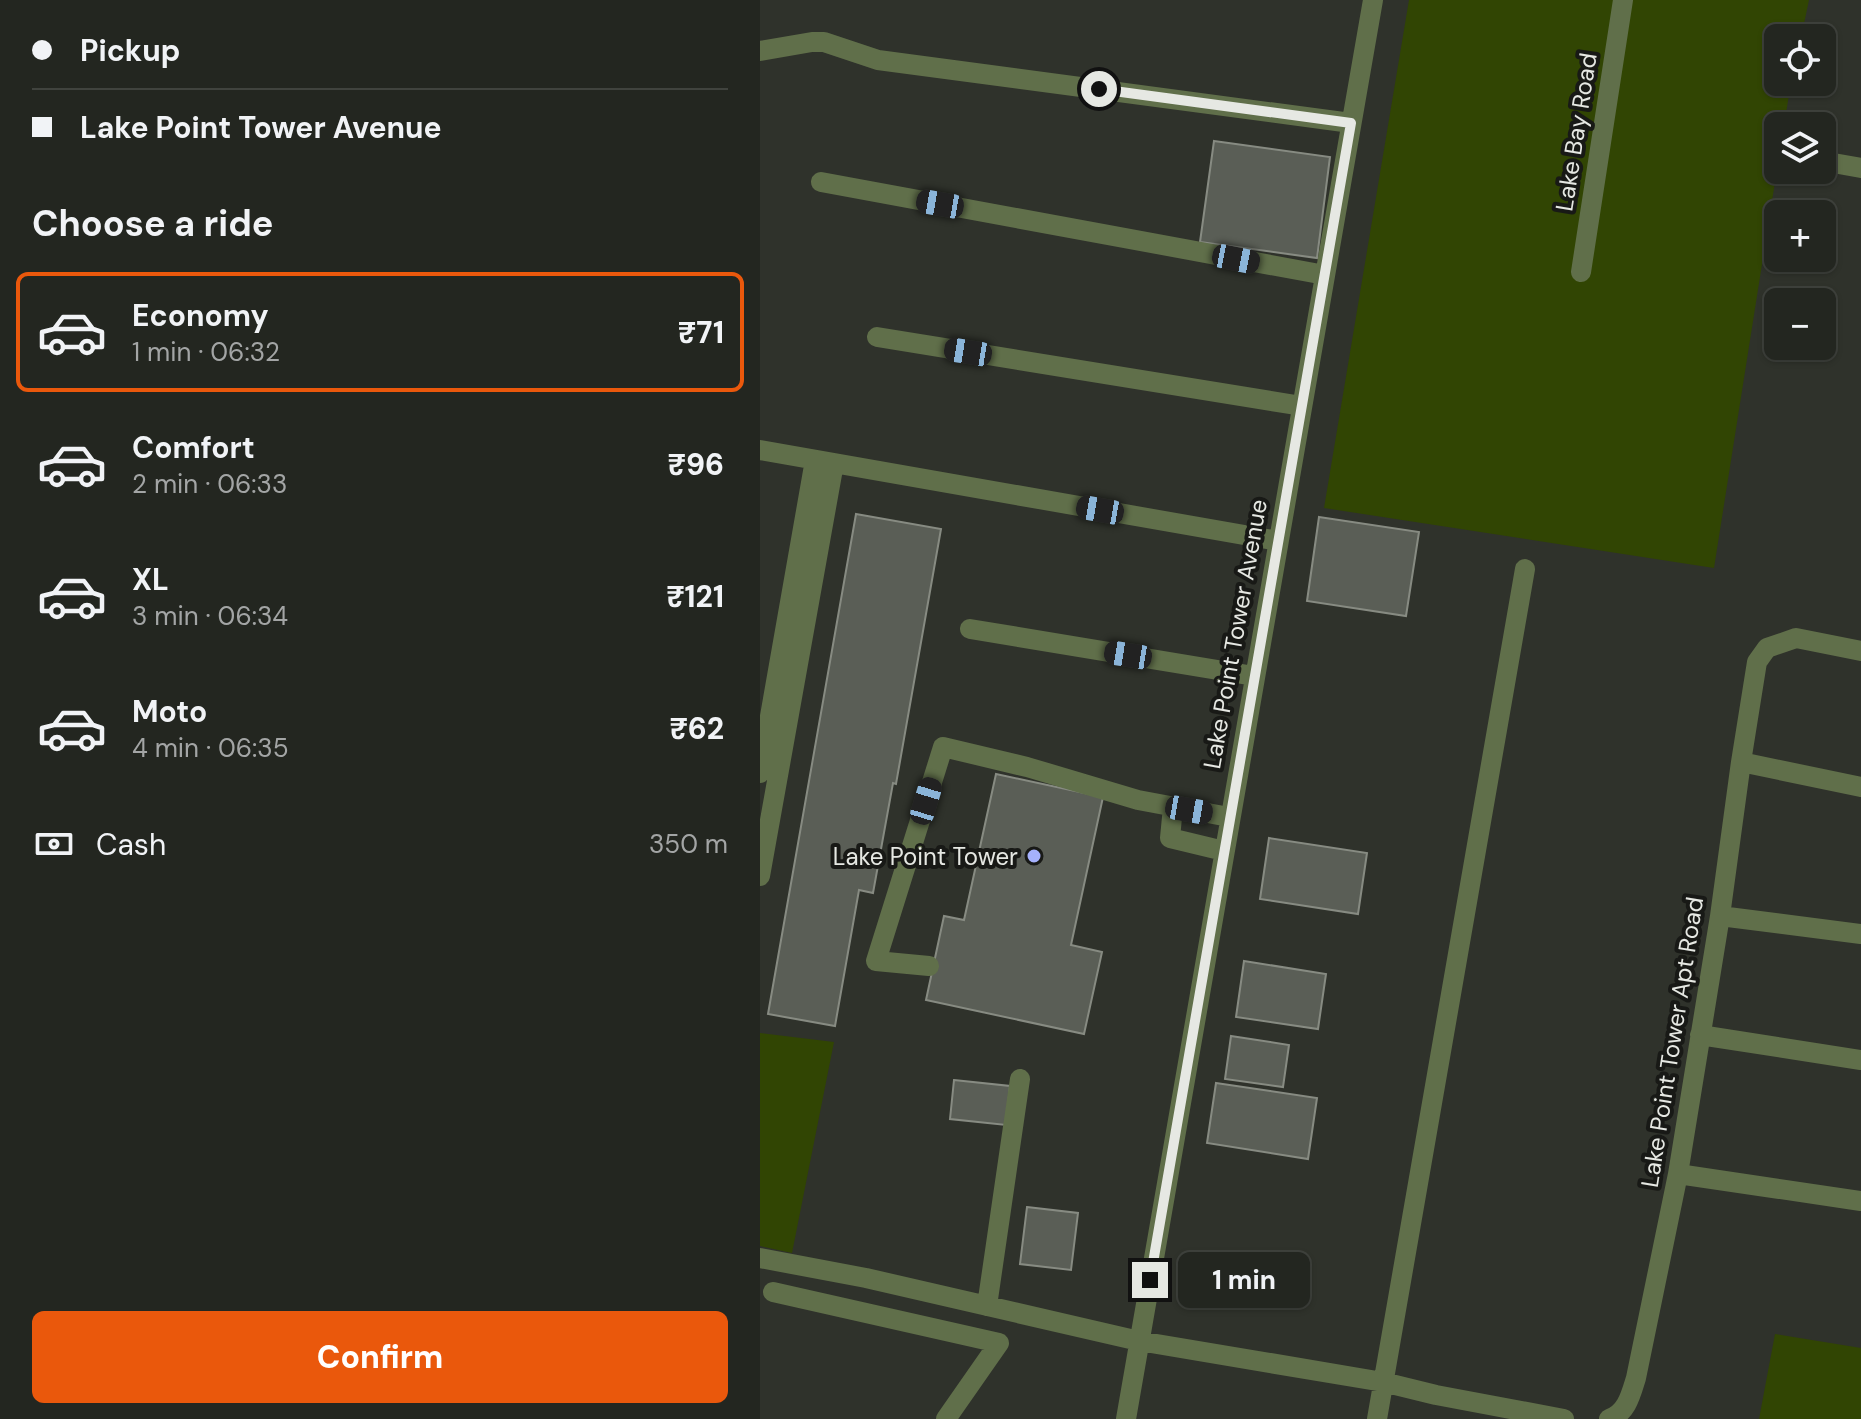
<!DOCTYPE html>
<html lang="en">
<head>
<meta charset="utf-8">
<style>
	:root { --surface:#232620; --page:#2b2e29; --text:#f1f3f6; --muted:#a3a5a5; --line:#40433e; --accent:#ea580c }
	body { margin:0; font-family:"DM Sans",sans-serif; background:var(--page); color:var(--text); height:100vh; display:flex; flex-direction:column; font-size:30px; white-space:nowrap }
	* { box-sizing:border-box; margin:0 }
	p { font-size:26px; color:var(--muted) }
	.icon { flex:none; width:44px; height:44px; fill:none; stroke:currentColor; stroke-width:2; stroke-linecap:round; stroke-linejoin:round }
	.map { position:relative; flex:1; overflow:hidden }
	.details { display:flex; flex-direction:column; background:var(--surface); width:760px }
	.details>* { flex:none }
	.hud { display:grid; align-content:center; height:176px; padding:0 32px; background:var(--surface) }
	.controls { position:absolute; left:1004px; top:24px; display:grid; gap:16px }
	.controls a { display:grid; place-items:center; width:72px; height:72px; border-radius:12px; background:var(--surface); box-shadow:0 2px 6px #0004,0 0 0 2px var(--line); font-size:40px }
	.end { position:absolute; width:36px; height:36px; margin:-18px; border:10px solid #e6e8e3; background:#111; box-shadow:0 0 0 4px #111 }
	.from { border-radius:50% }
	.bubble { position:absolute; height:56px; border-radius:12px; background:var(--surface); box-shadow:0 2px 6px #0004,0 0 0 2px var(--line); font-size:26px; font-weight:800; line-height:56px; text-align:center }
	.car { position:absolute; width:24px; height:48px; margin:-24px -12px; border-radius:10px; box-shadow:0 0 6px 2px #0007; background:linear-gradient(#222 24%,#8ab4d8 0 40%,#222 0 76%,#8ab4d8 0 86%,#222 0) }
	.hud b { display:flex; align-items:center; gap:28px; height:76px; font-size:30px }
	.hud b+b { border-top:2px solid var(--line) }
	.hud i { width:20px; height:20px; background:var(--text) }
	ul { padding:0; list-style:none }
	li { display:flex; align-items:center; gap:24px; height:120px; margin:0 16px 12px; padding:0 16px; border:4px solid transparent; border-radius:12px }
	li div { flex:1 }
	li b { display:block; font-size:30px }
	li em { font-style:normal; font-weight:800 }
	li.on { border-color:var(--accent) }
	li>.icon { width:72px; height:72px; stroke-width:1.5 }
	h2 { padding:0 32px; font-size:36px; line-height:96px }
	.pay { display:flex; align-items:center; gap:20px; height:88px; padding:0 32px; font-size:30px }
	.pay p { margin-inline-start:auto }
	.action { display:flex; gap:16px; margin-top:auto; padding:16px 32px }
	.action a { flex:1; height:92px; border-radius:12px; background:var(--accent); color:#fff; font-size:32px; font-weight:800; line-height:92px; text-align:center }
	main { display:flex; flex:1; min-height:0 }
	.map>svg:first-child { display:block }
	.green { fill:#314503 }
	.building { fill:#5a5e56; stroke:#878b82; stroke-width:2 }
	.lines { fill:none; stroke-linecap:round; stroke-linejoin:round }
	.minor { stroke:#606f4a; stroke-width:20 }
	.route { stroke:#e6e8e3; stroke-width:10 }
	.poi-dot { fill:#a5b1fc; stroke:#181916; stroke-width:3 }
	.labels { text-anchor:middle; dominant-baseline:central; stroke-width:8; stroke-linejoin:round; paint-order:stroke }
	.street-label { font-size:24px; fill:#e6e8e3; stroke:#181916 }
	.poi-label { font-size:24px; fill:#e6e8e3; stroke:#181916; text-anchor:end }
</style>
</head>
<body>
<main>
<section class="details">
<div class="hud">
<b><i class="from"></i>Pickup</b>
<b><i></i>Lake Point Tower Avenue</b>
</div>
<h2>Choose a ride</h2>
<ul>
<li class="on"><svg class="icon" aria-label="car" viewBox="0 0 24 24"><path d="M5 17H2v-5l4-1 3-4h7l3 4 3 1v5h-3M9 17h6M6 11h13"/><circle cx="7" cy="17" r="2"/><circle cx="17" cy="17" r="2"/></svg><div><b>Economy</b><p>1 min · 06:32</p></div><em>₹71</em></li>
<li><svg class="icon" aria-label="car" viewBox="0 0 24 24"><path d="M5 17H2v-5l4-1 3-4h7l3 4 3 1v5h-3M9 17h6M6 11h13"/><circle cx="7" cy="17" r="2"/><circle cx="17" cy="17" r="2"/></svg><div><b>Comfort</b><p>2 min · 06:33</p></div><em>₹96</em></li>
<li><svg class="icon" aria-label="car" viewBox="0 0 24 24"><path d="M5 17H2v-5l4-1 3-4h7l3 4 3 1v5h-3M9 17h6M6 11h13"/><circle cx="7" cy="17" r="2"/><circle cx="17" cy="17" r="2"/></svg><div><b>XL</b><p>3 min · 06:34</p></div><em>₹121</em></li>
<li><svg class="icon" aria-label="car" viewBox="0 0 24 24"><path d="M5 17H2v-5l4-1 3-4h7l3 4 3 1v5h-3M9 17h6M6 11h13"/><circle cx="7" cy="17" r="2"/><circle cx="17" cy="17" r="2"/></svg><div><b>Moto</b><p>4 min · 06:35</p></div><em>₹62</em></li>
</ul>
<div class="pay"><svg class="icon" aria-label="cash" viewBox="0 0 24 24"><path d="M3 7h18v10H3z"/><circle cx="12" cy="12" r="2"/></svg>Cash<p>350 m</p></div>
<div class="action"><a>Confirm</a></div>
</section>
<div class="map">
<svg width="1101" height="1419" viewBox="0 0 1101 1419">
	<rect width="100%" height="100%" fill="#2f322b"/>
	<path class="green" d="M649,0H1049L1041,38H1018V82H1031L1024,126H1018V163L954,568L564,508Z
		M0,1033L74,1042L32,1253L0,1246Z
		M1015,1334L1101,1348V1419H999Z"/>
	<path class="building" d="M454,141L570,157L557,258L440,242Z
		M96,514L181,529L136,784L133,783L113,893L99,890L75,1026L8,1014Z
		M559,517L659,532L646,616L547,601Z
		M236,774L343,797L311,945L342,952L324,1034L166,1000L184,916L204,920Z
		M509,838L607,853L598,914L500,899Z
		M484,961L566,974L558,1029L476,1017Z
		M471,1036L529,1045L523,1087L465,1079Z
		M194,1080L250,1086L246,1125L190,1119Z
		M456,1083L557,1098L548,1159L447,1143Z
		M267,1207L318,1213L311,1270L260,1264Z"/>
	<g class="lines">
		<path class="minor" d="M0,51L52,42H64L118,60L591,123
			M1062,161L1101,168
			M61,182L565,275
			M821,272L863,0
			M117,337L542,406
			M0,450L518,541
			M210,629L494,676
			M981,762L1101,787
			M0,773L55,460
			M413,807L410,838L464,851
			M0,876L74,463
			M960,916L1101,934
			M169,966L116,961L183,747L267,767L378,800L469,817
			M940,1035L1101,1060
			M918,1174L1101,1201
			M0,1258L106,1278L379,1341L623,1382L676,1395L804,1419
			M13,1292L239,1343L186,1419
			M227,1306L260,1079
			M366,1419L613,0
			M617,1419L765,569
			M849,1419C867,1413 871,1394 876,1378L918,1174L960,916L981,762L997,662L1007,648L1036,638L1101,651"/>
	</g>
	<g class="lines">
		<path class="route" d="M339,89L591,123L390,1280"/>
	</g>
	<circle class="poi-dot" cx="274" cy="856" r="8"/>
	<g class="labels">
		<g class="street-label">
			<text transform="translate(816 132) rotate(-81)">Lake Bay Road</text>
			<text transform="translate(475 634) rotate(-80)">Lake Point Tower Avenue</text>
			<text transform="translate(912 1042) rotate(-81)">Lake Point Tower Apt Road</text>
		</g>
		<g class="poi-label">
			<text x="258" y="856">Lake Point Tower</text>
		</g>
	</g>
</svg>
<div class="controls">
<a><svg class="icon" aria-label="locate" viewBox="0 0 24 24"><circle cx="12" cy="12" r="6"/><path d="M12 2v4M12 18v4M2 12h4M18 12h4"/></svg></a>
<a><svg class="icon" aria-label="layers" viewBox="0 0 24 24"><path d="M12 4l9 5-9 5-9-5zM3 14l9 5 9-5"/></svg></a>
<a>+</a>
<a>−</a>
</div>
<i class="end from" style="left:339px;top:89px"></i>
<i class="end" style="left:390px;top:1280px"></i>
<div class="bubble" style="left:418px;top:1252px;width:132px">1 min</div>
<i class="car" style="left:180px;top:204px;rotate:280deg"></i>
<i class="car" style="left:476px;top:259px;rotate:101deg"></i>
<i class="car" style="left:208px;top:352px;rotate:279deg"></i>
<i class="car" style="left:340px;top:510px;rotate:280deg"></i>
<i class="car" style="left:368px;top:655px;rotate:279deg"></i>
<i class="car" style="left:166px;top:801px;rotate:17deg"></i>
<i class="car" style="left:429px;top:810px;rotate:100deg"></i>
</div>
</main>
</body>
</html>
